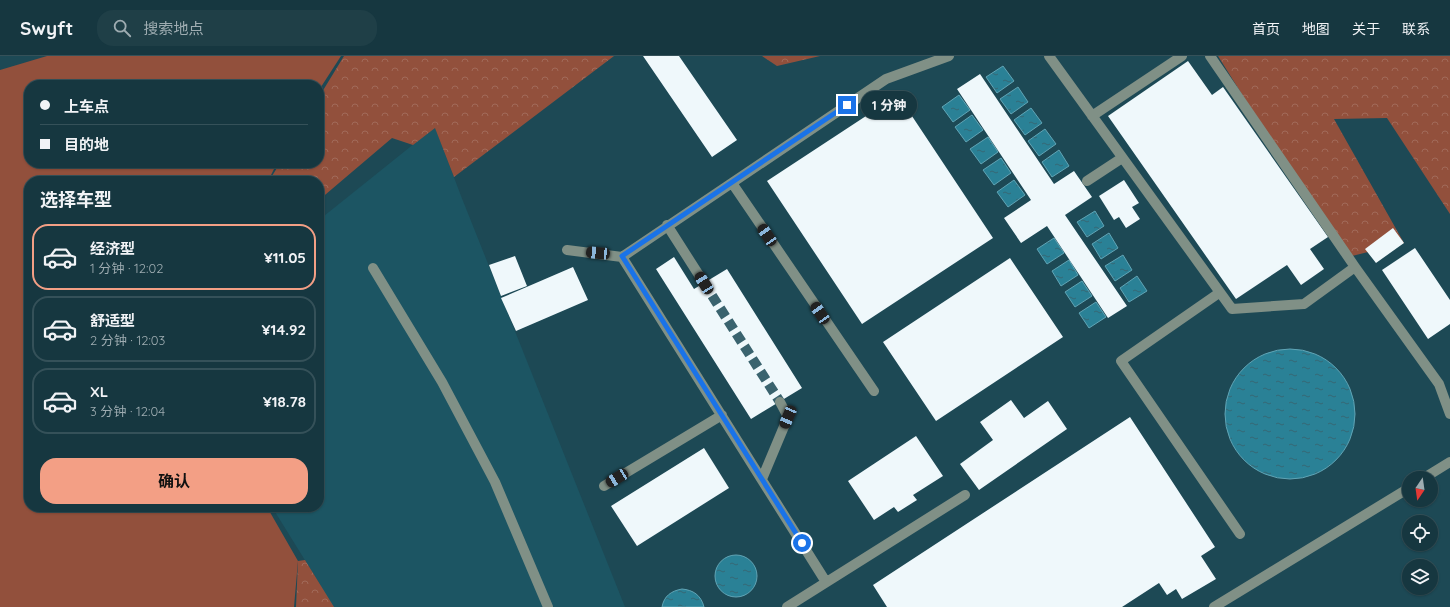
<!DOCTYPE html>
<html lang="zh">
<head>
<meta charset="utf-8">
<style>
	:root { --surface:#163740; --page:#1f3f47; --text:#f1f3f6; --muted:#9eacb1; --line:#355159; --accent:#f39f85 }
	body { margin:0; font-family:Quicksand,"Noto Sans SC",sans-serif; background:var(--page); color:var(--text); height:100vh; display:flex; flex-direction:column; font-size:15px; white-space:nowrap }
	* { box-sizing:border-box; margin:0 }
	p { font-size:13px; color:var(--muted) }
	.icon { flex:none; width:22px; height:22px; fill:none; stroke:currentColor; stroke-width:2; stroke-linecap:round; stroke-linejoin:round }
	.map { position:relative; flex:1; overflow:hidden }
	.drawer { position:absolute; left:24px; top:120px; width:300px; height:336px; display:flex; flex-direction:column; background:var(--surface); border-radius:16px; box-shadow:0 1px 3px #0004,0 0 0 1px var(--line) }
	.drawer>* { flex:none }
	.hud { position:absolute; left:24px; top:24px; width:300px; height:88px; border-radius:16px; box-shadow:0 1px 3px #0004,0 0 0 1px var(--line); display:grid; align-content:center; height:88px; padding:0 16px; background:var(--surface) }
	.needle { width:26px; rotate:193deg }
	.tools { position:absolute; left:1402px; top:415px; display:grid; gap:8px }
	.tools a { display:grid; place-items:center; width:36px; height:36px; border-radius:50%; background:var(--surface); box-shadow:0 1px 3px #0004,0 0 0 1px var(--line); font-size:20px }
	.end { position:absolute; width:18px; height:18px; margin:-9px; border:5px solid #1a73e8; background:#fff; box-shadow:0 0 0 2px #fff }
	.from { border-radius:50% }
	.bubble { position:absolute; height:28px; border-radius:14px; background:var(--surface); box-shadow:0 1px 3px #0004,0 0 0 1px var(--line); font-size:13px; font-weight:700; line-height:28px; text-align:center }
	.car { position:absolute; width:12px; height:24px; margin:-12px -6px; border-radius:5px; box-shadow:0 0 3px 1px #0007; background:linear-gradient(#222 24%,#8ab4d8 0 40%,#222 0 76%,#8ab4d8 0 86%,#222 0) }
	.hud b { display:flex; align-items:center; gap:14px; height:38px; font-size:15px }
	.hud b+b { border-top:1px solid var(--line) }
	.hud i { width:10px; height:10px; background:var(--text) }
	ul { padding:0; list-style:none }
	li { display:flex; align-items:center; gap:12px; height:66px; margin:0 8px 6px; padding:0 8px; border:2px solid var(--line); border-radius:16px }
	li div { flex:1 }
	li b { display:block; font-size:15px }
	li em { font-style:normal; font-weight:700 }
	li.selected { border-color:var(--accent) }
	li>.icon { width:36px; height:36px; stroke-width:1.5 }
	h2 { padding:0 16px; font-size:18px; line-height:48px }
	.primary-button { display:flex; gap:8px; margin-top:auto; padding:8px 16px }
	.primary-button a { flex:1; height:46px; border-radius:16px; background:var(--accent); color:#111; font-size:16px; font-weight:700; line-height:46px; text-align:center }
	header { display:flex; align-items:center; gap:24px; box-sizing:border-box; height:56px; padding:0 20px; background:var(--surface); border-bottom:1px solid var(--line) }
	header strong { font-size:19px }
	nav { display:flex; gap:22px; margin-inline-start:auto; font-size:14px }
	.search { width:280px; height:36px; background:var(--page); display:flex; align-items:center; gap:10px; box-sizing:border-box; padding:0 14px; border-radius:16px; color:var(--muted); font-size:15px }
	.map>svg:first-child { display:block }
	.built { fill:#1c5563 }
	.grass { fill:#92503c }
	.forest { fill:url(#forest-crowns) }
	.water { fill:url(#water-ripples); stroke:#60a4b5 }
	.building { fill:#eff8fb }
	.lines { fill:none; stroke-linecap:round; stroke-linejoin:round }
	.minor-tunnel { stroke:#3a636e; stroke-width:10; stroke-dasharray:10 5; stroke-linecap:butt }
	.minor { stroke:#809086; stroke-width:10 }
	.route { stroke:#1a73e8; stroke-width:5 }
</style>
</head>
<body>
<header>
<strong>Swyft</strong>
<div class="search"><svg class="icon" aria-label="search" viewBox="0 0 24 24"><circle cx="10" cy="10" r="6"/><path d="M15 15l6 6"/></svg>搜索地点</div>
<nav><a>首页</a><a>地图</a><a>关于</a><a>联系</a></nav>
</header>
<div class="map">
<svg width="1450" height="551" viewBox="0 0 1450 551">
	<defs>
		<pattern id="forest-crowns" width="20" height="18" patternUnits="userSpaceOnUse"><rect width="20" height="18" fill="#92503c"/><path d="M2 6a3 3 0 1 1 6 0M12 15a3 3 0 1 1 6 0" fill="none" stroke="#a16a59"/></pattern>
		<pattern id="water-ripples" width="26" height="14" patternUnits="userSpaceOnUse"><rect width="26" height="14" fill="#2a8196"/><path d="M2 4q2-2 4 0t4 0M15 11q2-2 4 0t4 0" fill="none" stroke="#356875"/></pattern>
	</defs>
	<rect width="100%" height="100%" fill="#1d4955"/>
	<path class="built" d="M435,71L461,140L625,551H323L321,530L272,451H319V164Z"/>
	<path class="grass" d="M47,0H341L319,34V29H29V107H277L268,125H29V451H267L298,505L294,551H0V14Z"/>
	<path class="forest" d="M344,0H614L454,121L435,72L413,89L392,82L319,144V125H269L280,107H319V41Z
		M762,0H820L777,10Z
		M1218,0H1450V158L1387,62L1334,63L1404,187L1348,201L1307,142Z
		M305,504L334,551H296L298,505Z"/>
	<path class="water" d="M1003,10L1014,25L997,37L986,21Z
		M1018,31L1028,46L1011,58L1000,43Z
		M959,39L970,54L953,66L942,51Z
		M1031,52L1042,67L1025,79L1014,64Z
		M972,59L983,74L966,86L955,71Z
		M1045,73L1056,88L1039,100L1028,85Z
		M988,81L998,96L981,108L970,93Z
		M1059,94L1069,110L1052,121L1042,106Z
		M1001,102L1011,117L994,129L983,114Z
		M1014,124L1025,139L1008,151L997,136Z
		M1095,155L1104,170L1087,181L1077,166Z
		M1109,177L1118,192L1101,203L1092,188Z
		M1054,182L1064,197L1047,208L1037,193Z
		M1123,199L1132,214L1115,225L1105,210Z
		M1069,204L1078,219L1061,230L1052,215Z
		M1137,220L1147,235L1129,246L1120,232Z
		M1082,225L1092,240L1075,251L1065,236Z
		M1096,246L1106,261L1089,272L1079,257Z
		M1225 358a65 65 0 1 1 130 0a65 65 0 1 1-130 0Z
		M715 520a21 21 0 1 1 42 0a21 21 0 1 1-42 0Z
		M682,533C693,534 701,539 704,551H662C664,540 671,535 682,533Z"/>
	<path class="building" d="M643,0H679L737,84L712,101Z
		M1188,5L1212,39L1223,31L1328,181L1310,193L1324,213L1301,229L1287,209L1236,243L1108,60Z
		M980,18L1054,128L1074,115L1092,141L1065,159L1127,250L1108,262L1047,170L1021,187L1004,162L1031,144L957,33Z
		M898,39L993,182L862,268L767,125Z
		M1124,124L1139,147L1132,151L1140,163L1126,172L1119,161L1114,164L1099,140Z
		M1393,172L1404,187L1376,207L1365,193Z
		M1415,192L1450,244V268L1428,283L1382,214Z
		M515,200L527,230L501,240L489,209Z
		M674,201L694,233L727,213L802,332L751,363L656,213Z
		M1010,202L1063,281L936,365L883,286Z
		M573,211L588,244L516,275L501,242Z
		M1011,344L1024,362L1048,345L1067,373L979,434L960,408L993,384L980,366Z
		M1130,361L1215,491L1201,500L1216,523L1182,543L1176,533L1167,539L1159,527L1122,551H887L873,529Z
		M916,380L943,420L913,439L917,444L898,456L894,451L874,464L848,425Z
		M704,392L729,432L637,490L611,450Z"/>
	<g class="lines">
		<path class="minor-tunnel" d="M704,227L780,346"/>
		<path class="minor" d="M1049,0L1232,253L1304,248L1355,211
			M1210,0L1355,211L1439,328L1450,358
			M1092,60L1182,0
			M1087,125L1122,102
			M732,127L874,335
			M667,169L704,227
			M567,194L622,201L826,526
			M622,201L886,23L949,0
			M373,212L442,326L495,426L548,551
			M1219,237L1121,305L1240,478
			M1424,422L1450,406
			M762,423L788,361L780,346
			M604,430L722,359
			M787,551L965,439
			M1214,551L1409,432"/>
	</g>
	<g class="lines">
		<path class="route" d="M802,487L622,200L847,49"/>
	</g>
</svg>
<div class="tools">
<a><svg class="needle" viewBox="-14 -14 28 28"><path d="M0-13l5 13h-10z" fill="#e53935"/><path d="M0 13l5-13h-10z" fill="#9eacb1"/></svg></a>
<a><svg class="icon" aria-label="locate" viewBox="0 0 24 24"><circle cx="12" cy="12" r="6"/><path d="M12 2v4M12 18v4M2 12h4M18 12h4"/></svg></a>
<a><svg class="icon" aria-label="layers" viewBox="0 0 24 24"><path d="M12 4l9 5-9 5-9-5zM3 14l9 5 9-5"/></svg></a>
</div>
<i class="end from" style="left:802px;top:487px"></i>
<i class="end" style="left:847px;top:49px"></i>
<div class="bubble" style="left:861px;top:35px;width:56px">1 分钟</div>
<i class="car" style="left:767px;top:179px;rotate:326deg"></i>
<i class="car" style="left:598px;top:197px;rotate:275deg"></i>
<i class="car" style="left:704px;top:227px;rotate:328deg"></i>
<i class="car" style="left:820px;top:257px;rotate:326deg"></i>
<i class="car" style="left:788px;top:361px;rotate:203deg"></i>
<i class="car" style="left:617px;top:422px;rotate:239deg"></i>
<div class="hud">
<b><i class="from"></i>上车点</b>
<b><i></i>目的地</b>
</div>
<section class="drawer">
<h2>选择车型</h2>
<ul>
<li class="selected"><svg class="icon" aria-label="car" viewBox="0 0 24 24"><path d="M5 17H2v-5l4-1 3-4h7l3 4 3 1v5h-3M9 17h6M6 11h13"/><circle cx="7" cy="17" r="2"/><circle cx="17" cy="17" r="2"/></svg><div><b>经济型</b><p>1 分钟 · 12:02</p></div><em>¥11.05</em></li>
<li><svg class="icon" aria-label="car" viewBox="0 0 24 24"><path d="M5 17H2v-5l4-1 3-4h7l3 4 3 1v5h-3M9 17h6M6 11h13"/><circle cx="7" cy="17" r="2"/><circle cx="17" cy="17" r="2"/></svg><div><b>舒适型</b><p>2 分钟 · 12:03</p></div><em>¥14.92</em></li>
<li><svg class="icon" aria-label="car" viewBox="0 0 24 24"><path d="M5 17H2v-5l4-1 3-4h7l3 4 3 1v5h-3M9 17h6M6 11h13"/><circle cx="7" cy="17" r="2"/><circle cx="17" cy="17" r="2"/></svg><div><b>XL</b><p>3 分钟 · 12:04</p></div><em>¥18.78</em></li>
</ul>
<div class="primary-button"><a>确认</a></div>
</section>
</div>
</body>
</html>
